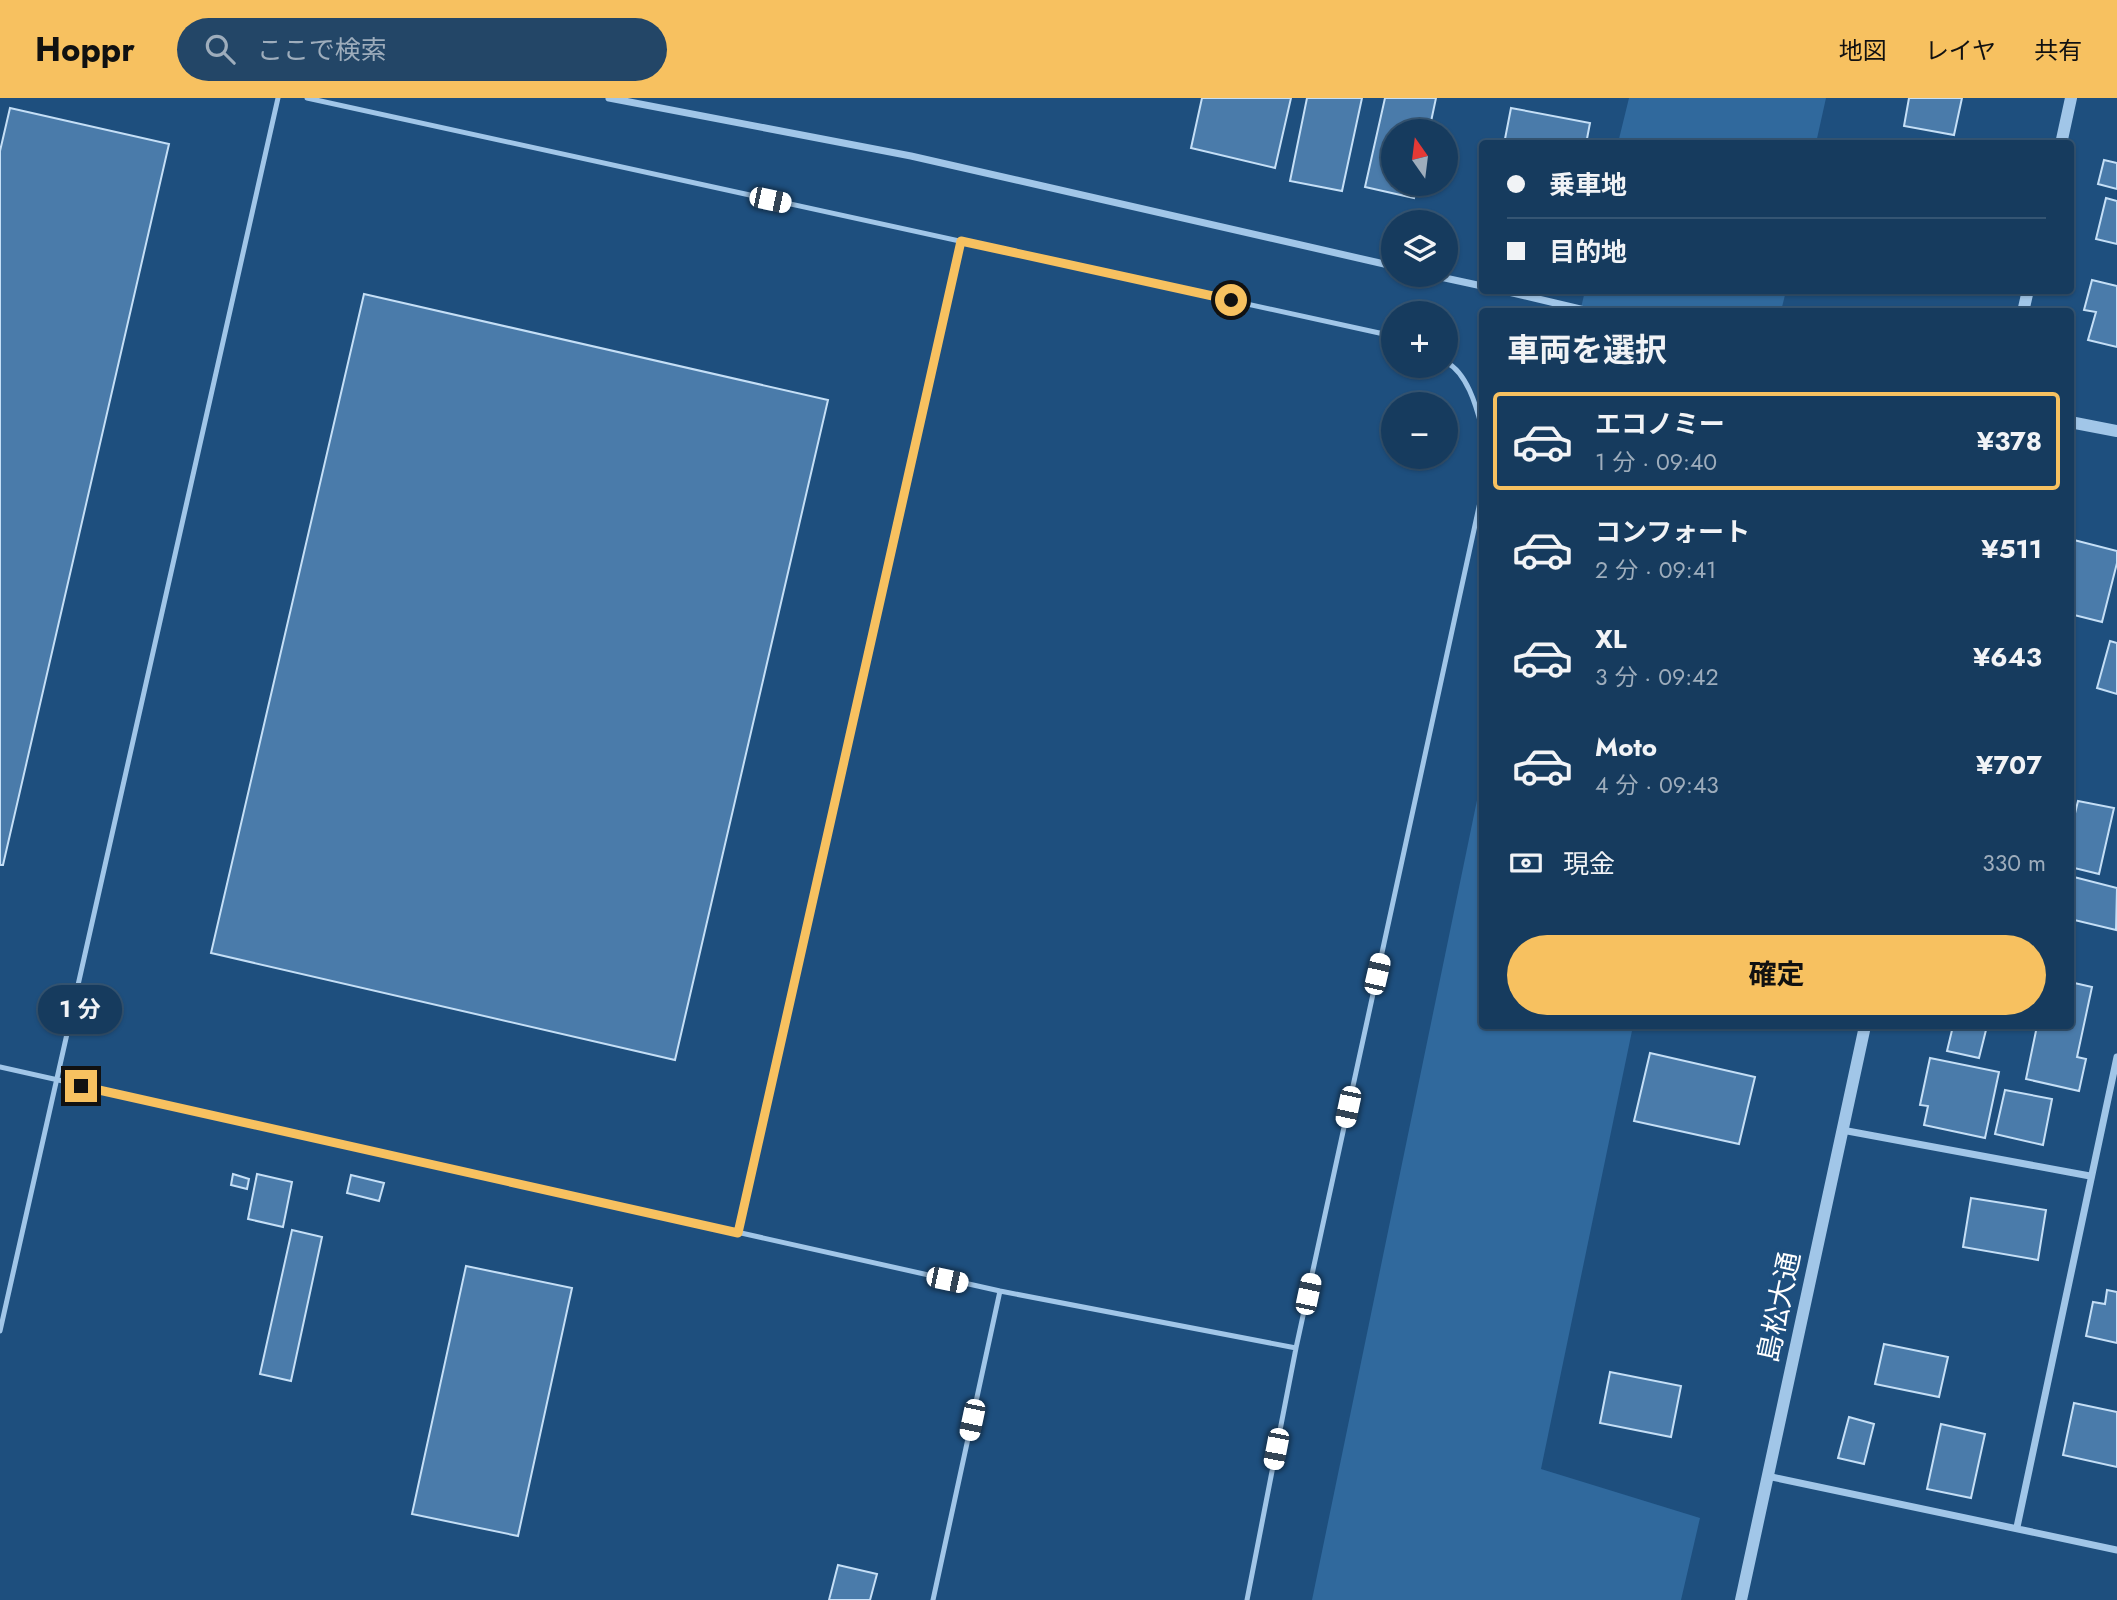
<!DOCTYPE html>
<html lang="ja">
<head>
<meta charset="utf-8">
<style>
	:root { --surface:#163b5e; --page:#234667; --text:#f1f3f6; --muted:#9eadbc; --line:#355573; --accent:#f7c160 }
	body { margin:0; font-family:Jost,"Noto Sans JP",sans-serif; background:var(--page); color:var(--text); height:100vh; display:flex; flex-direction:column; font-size:26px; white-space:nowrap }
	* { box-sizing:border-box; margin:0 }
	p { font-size:23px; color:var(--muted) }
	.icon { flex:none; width:38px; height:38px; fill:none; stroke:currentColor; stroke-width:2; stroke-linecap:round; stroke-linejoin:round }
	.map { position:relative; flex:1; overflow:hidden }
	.panel { position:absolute; left:1479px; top:210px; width:595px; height:721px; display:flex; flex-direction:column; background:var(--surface); border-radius:7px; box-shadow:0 2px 5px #0004,0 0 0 2px var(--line) }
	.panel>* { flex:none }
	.hud { position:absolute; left:1479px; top:42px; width:595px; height:154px; border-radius:7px; box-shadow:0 2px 5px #0004,0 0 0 2px var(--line); display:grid; align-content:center; height:154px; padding:0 28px; background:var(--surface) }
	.needle { width:46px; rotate:346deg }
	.fabs { position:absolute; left:1381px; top:21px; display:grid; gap:14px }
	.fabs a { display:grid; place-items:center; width:77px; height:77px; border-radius:50%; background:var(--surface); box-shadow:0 2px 5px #0004,0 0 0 2px var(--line); font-size:35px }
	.end { position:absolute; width:32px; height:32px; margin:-16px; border:9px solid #f7c160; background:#111; box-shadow:0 0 0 4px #111 }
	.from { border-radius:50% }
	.bubble { position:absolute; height:49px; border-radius:24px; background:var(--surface); box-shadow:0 2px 5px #0004,0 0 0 2px var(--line); font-size:23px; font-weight:700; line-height:49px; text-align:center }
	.car { position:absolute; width:21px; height:42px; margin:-21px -10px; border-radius:9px; box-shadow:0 0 5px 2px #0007; background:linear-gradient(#fff 24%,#345 0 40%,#fff 0 76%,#345 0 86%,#fff 0) }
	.hud b { display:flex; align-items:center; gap:24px; height:66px; font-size:26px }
	.hud b+b { border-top:2px solid var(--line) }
	.hud i { width:18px; height:18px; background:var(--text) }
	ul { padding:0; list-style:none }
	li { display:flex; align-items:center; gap:21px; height:98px; margin:0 14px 10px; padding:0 14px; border:4px solid transparent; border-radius:7px }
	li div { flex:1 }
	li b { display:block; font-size:26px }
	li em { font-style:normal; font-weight:700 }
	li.active { border-color:var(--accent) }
	li>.icon { width:63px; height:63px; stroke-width:1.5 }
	h2 { padding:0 28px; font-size:32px; line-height:84px }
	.pay { display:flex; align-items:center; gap:18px; height:77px; padding:0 28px; font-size:26px }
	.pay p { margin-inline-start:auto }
	.action { display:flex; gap:14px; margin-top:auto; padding:14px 28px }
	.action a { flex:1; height:80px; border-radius:42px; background:var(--accent); color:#111; font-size:28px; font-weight:700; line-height:80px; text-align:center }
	header { display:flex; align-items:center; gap:42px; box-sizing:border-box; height:98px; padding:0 35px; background:var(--accent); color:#111 }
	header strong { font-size:33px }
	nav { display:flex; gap:38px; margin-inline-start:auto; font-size:24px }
	.search { width:490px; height:63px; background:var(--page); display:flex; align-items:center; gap:18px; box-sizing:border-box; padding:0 24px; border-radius:38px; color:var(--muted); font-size:26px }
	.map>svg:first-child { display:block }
	.green { fill:#30699d }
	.building { fill:#4a7baa; stroke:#c5dff6; stroke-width:2 }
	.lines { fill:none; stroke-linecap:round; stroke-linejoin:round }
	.service { stroke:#a1c6e8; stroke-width:5 }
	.minor { stroke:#a1c6e8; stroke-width:7 }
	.tertiary { stroke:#a1c6e8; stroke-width:12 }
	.route { stroke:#f7c160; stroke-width:9 }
	.labels { text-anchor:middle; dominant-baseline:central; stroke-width:7; stroke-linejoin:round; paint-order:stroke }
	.street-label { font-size:28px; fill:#fff; stroke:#1e4f7e }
</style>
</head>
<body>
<header>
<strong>Hoppr</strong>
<div class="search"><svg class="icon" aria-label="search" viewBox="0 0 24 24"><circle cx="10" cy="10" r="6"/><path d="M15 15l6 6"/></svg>ここで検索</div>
<nav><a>地図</a><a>レイヤ</a><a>共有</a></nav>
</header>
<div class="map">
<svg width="2117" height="1502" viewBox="0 0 2117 1502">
	<rect width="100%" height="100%" fill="#1e4f7e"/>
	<path class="green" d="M1629,0H1826L1816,45H1618Z
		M1585,193H1786L1781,213L1580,214Z
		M1482,678V928H1633L1541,1371L1700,1420L1681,1502H1312Z"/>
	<path class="building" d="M1202,0H1291L1275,70L1191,50Z
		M1307,0H1362L1342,93L1290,83Z
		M1385,0H1436L1429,33H1393V86H1417L1414,100L1365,89Z
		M1909,0H1962L1954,37L1904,28Z
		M10,10L169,46L3,767H0V53Z
		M1511,10L1590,25L1586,46H1504Z
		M2104,62L2117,65V91L2098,86Z
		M2106,100L2117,103V146L2096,141Z
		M2092,182L2117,188V249L2088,242L2096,214L2084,212Z
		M364,196L828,302L675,962L211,855Z
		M2070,441L2117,453V465L2102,524L2070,516Z
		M2110,543L2117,545V596L2097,590Z
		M2078,703L2114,710L2099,776L2070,769V736Z
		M2070,778L2117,790L2116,832L2070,821Z
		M2070,884L2092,889L2077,959L2086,961L2079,993L2026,981L2037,928H2070Z
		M1953,928H1987L1979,960L1947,953Z
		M1650,955L1755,979L1739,1046L1634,1023Z
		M1930,960L1999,974L1985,1040L1924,1027L1928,1008L1920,1007Z
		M2005,992L2052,1001L2043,1047L1995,1036Z
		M233,1076L249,1081L247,1091L231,1087Z
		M257,1076L292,1084L283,1129L248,1121Z
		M351,1077L384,1085L379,1103L347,1095Z
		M1971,1100L2046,1112L2038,1162L1963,1149Z
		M292,1132L322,1139L291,1283L260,1276Z
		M466,1168L572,1190L518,1438L412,1416Z
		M2107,1192L2117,1194V1245L2086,1238L2093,1204L2105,1206Z
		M1884,1246L1948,1259L1939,1299L1875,1286Z
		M1610,1274L1681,1288L1671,1339L1600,1325Z
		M2074,1305L2117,1314V1369L2063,1357Z
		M1849,1319L1874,1326L1864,1366L1838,1360Z
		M1941,1326L1985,1336L1971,1400L1927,1391Z
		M838,1467L877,1476L870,1502H829Z"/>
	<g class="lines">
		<path class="service" d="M307,0L1393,238
			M1446,264C1467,275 1476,307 1482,330
			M0,969L1000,1193L1296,1250
			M739,1135L961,143
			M0,1233L278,0
			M933,1502L1000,1193
			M1247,1502L1296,1250L1482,395"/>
		<path class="minor" d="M609,0L911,58L1393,168
			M1431,177L1482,188
			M1500,192L1593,214
			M1842,1032L2090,1078
			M1767,1378L2117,1452
			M2017,1429L2117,959"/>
		<path class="tertiary" d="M2061,46L2071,0
			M2023,214L2028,192
			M2070,324L2117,333
			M1741,1502L1865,928"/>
	</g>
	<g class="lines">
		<path class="route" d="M81,988L738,1135L961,143L1231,202"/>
	</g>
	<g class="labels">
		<g class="street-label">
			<text transform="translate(1779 1209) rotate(-78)">島松大通</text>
		</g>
	</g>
</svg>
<div class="fabs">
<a><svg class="needle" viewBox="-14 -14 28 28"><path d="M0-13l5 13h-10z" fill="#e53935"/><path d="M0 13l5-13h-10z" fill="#9eadbc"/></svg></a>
<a><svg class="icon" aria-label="layers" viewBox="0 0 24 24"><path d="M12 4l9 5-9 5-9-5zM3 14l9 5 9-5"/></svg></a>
<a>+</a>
<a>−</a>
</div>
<i class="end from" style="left:1231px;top:202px"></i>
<i class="end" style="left:81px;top:988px"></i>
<div class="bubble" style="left:38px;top:887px;width:84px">1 分</div>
<i class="car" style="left:770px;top:102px;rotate:102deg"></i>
<i class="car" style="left:1377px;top:876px;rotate:13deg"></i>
<i class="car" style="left:1348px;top:1009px;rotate:192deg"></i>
<i class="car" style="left:947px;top:1182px;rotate:102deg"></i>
<i class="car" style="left:1308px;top:1196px;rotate:12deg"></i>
<i class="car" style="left:972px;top:1322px;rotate:192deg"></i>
<i class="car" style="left:1276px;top:1351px;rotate:191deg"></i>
<div class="hud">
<b><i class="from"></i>乗車地</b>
<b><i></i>目的地</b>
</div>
<section class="panel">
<h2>車両を選択</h2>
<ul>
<li class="active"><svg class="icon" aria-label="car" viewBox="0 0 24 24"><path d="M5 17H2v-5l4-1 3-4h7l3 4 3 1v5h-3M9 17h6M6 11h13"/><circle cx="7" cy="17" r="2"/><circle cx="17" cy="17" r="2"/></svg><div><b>エコノミー</b><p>1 分 · 09:40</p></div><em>¥378</em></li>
<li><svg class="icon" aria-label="car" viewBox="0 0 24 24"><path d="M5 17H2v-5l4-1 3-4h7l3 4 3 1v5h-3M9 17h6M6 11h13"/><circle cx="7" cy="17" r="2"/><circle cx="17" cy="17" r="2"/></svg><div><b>コンフォート</b><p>2 分 · 09:41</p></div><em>¥511</em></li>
<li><svg class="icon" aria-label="car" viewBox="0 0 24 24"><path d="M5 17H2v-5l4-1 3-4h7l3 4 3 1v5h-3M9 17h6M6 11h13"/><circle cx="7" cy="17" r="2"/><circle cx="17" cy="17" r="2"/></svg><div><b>XL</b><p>3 分 · 09:42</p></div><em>¥643</em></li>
<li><svg class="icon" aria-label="car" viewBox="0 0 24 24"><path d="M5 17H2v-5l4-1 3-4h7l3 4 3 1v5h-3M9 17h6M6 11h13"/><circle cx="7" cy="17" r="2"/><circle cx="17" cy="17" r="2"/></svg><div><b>Moto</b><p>4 分 · 09:43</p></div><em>¥707</em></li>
</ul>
<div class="pay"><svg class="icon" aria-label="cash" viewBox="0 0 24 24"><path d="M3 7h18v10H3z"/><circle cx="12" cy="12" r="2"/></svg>現金<p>330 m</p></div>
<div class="action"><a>確定</a></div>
</section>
</div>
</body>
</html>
